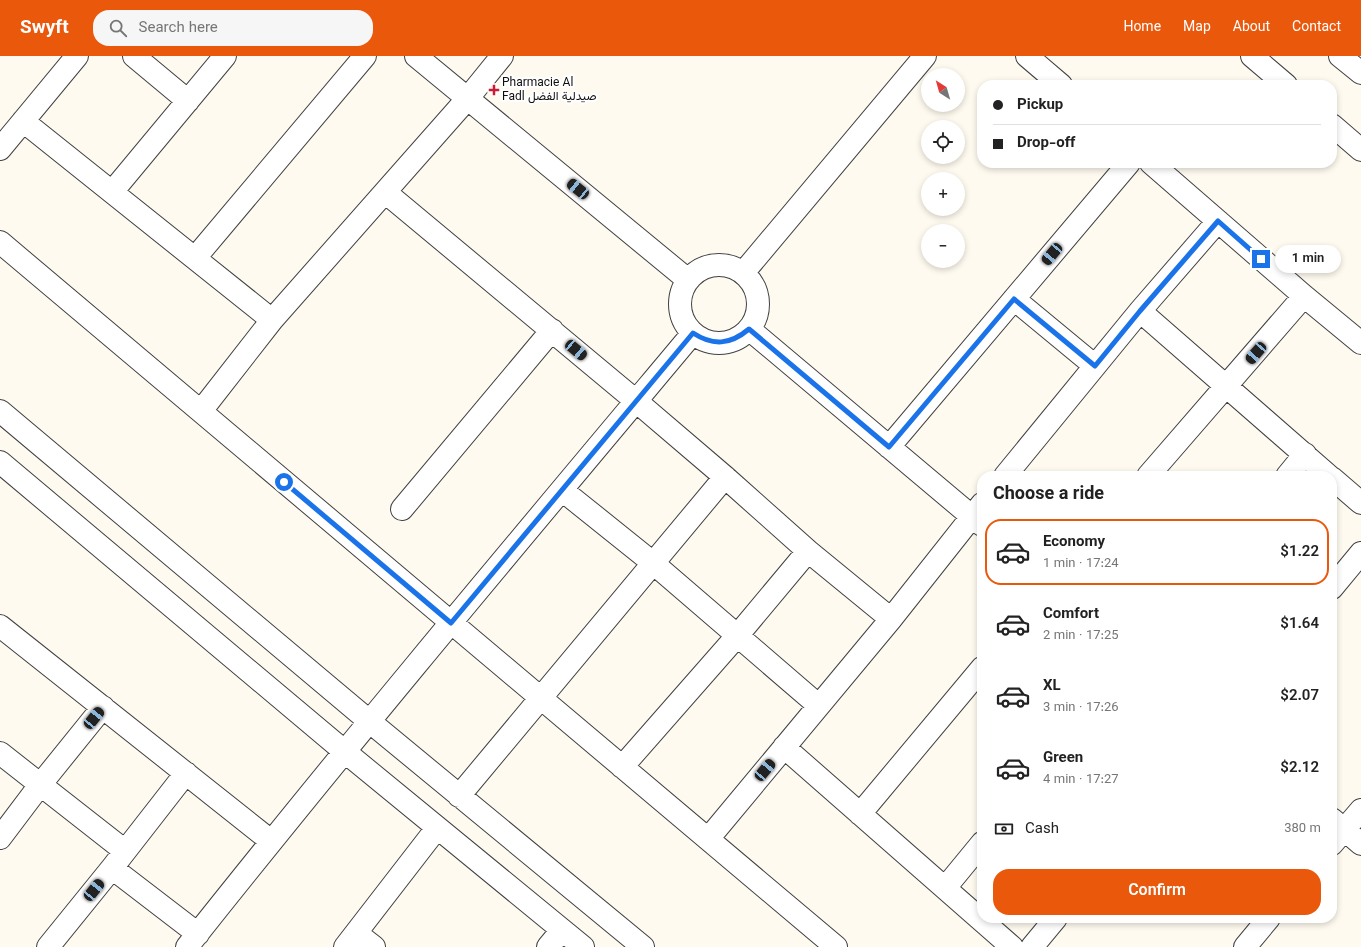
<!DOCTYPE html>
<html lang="en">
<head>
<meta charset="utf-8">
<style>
	:root { --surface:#fff; --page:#f6f6f6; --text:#222; --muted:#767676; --line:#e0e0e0; --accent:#ea580c }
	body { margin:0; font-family:Georgia,Vazirmatn,serif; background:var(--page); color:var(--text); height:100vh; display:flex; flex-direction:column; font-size:15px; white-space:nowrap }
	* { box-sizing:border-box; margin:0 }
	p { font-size:13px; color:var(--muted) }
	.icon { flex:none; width:22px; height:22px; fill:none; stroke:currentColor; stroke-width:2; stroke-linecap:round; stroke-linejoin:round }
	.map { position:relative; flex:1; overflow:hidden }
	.panel { position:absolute; left:977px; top:415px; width:360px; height:452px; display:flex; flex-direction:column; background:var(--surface); border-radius:16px; box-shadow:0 2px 6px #0003 }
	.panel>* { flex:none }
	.banner { position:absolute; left:977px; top:24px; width:360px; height:88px; border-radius:16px; box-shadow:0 2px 6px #0003; display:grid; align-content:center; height:88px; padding:0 16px; background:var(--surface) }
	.needle { width:26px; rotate:323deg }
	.buttons { position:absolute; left:921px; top:12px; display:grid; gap:8px }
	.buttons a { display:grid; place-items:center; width:44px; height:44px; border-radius:50%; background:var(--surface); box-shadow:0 2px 6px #0003; font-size:20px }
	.end { position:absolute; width:18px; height:18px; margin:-9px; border:5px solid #1a73e8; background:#fff; box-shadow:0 0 0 2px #fff }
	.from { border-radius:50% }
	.bubble { position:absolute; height:28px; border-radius:14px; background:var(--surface); box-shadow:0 2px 6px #0003; font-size:13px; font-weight:600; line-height:28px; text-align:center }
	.car { position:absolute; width:12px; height:24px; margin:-12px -6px; border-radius:5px; box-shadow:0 0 3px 1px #0007; background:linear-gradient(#222 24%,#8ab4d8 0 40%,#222 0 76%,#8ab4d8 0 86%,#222 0) }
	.banner b { display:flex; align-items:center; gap:14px; height:38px; font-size:15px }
	.banner b+b { border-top:1px solid var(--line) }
	.banner i { width:10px; height:10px; background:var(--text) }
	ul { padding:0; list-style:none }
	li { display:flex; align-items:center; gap:12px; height:66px; margin:0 8px 6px; padding:0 8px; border:2px solid transparent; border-radius:16px }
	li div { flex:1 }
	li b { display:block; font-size:15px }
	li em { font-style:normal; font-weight:600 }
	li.current { border-color:var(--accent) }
	li>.icon { width:36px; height:36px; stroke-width:1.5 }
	h2 { padding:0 16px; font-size:18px; line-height:48px }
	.pay { display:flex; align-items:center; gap:10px; height:44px; padding:0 16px; font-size:15px }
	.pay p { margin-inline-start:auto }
	.action { display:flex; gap:8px; margin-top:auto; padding:8px 16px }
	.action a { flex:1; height:46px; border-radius:16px; background:var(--accent); color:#fff; font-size:16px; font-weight:600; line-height:46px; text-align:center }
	header { display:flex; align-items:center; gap:24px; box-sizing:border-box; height:56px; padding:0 20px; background:var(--accent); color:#fff }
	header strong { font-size:19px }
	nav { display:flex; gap:22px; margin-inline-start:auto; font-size:14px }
	.search { width:280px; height:36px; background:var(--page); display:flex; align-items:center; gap:10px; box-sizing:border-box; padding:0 14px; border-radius:16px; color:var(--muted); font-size:15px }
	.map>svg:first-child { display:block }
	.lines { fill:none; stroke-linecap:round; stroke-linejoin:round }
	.minor-casing { stroke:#414141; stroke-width:24 }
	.minor { stroke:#fff; stroke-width:22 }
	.route { stroke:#1a73e8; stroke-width:5 }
	.poi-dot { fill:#c91b33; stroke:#fff; stroke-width:1.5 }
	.labels { text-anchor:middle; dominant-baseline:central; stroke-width:4; stroke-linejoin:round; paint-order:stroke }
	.poi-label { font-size:12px; fill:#0e0e0e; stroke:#fff; text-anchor:start }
</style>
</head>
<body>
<header>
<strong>Swyft</strong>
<div class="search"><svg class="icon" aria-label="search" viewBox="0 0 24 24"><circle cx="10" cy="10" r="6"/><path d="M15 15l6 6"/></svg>Search here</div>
<nav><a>Home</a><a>Map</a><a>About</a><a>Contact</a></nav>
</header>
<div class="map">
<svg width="1361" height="891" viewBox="0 0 1361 891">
	<rect width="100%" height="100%" fill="#fffaef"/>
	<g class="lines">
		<g class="minor-casing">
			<path id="minor" d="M134,0L188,45
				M416,0L688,224
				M1027,0L1061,29
				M1252,0L1286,29
				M1340,0L1361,17
				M23,65L272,264
				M1332,69L1361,94
				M0,93L77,0
				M1151,107L1304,240L1361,287
				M112,136L225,0
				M385,136L636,345L725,421L808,495L891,563
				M0,186L836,891
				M195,202L365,0
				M680 248a39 39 0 1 1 78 0a39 39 0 1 1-78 0Z
				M743,217L925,0
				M1014,243L1095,310
				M1140,255L1329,420
				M749,273L982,469
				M0,355L369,665L643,891
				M201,355L272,264L468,42L502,0
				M889,391L1129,107
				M0,406L344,695L583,891
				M1005,420L1140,255L1218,165
				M1148,420L1304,240
				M1287,420L1305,398
				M1332,422L1361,447
				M562,434L653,507L818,649
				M402,453L552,274
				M1332,532L1361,497
				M0,570L271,785
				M784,691L1012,891
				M0,697L125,795
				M622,711L737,580L808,495
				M459,740L725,421
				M860,758L982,612
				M1332,763L1361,788
				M0,782L40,729L103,651
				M708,783L891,563L982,448
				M1332,788L1361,754
				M112,812L198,878
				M945,832L982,787
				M356,877L374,891
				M48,891L112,812L186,717
				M187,891C352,683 523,480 693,277
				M345,891L437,772
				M548,891L562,874
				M1032,891L1056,862
				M1245,891L1269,862"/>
		</g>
		<use href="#minor" class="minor"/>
	</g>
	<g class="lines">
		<path class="route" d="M284,426L451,567L693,277C713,290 730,289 749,273L889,391L1014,243L1095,310L1140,255L1218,165L1261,203"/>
	</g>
	<path class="poi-dot" d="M492 28h4v4h4v4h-4v4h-4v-4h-4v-4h4z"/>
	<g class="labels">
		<g class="poi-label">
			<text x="502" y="27">Pharmacie Al<tspan x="502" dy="14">Fadl صيدلية الفضل</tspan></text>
		</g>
	</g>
</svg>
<div class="buttons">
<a><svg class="needle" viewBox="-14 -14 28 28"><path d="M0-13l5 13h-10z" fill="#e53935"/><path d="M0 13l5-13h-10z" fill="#767676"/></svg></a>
<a><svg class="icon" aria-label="locate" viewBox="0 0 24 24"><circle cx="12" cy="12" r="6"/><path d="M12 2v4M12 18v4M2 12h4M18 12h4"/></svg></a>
<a>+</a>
<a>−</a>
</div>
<i class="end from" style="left:284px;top:426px"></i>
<i class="end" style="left:1261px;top:203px"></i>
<div class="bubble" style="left:1275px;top:189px;width:66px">1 min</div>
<i class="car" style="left:578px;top:133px;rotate:309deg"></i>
<i class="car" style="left:1052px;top:198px;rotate:220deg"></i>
<i class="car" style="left:576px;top:294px;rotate:130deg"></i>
<i class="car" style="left:1256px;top:297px;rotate:221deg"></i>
<i class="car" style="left:94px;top:662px;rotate:39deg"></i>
<i class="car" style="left:765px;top:714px;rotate:40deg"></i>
<i class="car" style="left:94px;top:834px;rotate:39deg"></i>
<div class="banner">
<b><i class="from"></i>Pickup</b>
<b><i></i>Drop-off</b>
</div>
<section class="panel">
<h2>Choose a ride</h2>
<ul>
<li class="current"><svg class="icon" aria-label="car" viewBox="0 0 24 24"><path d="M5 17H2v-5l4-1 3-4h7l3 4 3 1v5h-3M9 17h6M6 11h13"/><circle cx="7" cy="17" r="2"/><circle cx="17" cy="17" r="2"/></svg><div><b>Economy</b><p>1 min · 17:24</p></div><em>$1.22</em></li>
<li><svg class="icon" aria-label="car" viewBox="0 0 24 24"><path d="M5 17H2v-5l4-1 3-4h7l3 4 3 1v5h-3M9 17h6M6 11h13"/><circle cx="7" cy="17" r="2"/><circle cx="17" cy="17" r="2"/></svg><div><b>Comfort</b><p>2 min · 17:25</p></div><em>$1.64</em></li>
<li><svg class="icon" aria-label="car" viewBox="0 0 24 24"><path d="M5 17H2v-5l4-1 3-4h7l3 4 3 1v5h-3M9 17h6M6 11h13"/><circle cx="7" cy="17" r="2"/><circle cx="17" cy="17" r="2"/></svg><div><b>XL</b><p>3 min · 17:26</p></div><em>$2.07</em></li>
<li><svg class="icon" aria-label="car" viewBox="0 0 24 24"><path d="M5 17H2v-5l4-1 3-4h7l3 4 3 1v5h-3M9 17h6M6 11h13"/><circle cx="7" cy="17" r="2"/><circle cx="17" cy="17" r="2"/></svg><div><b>Green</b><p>4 min · 17:27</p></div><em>$2.12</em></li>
</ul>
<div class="pay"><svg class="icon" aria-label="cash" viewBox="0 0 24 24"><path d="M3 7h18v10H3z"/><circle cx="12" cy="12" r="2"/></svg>Cash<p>380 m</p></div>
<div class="action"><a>Confirm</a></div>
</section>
</div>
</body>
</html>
